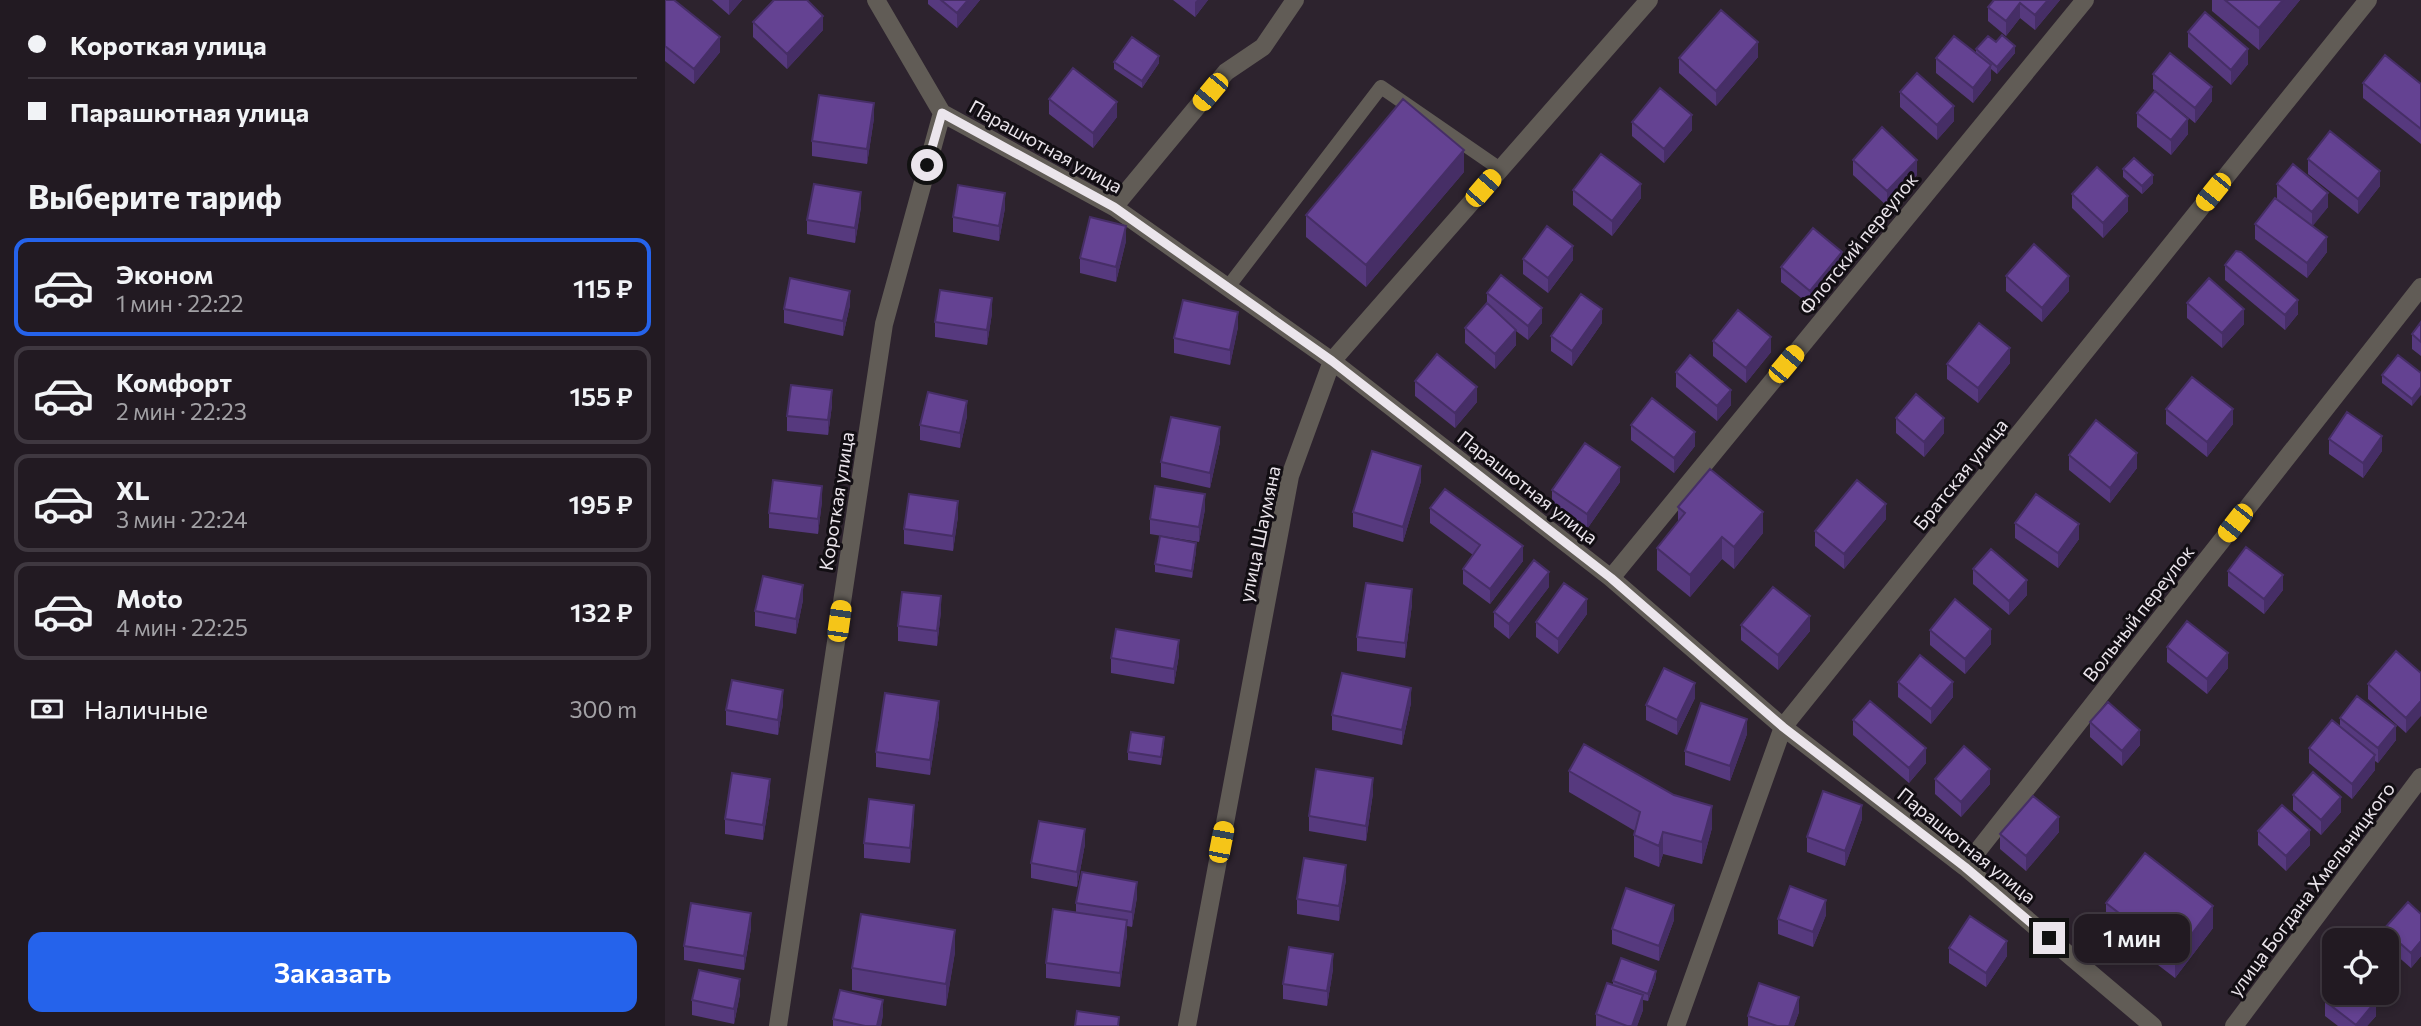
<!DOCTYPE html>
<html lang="ru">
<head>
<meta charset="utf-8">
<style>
	:root { --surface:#221a22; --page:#2e272f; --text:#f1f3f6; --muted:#a2a1a5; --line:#3f3840; --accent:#2563eb }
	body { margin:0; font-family:Commissioner,sans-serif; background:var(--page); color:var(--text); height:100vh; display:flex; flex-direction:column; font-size:26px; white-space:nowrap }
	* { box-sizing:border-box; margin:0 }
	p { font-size:23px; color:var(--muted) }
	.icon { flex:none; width:38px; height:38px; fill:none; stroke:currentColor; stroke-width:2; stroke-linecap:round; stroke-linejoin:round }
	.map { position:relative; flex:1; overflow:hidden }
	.sheet { display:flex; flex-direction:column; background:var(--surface); width:665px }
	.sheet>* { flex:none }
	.hud { display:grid; align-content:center; height:154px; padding:0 28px; background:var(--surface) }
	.buttons { position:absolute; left:1657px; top:928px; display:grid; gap:14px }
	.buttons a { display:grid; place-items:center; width:77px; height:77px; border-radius:14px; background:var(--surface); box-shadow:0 4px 10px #0003,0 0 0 2px var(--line); font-size:35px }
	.end { position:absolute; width:32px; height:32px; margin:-16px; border:9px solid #ebe5ec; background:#111; box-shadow:0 0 0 4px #111 }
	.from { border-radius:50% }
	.bubble { position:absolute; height:49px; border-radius:14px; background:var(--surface); box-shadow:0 4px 10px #0003,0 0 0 2px var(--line); font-size:23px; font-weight:600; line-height:49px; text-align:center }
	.car { position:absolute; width:21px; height:42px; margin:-21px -10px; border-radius:9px; box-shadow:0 0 5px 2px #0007; background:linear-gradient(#f5c518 24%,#345 0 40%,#f5c518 0 76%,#345 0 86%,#f5c518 0) }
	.hud b { display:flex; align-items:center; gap:24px; height:66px; font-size:26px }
	.hud b+b { border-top:2px solid var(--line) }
	.hud i { width:18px; height:18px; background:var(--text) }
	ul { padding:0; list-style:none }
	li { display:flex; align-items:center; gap:21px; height:98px; margin:0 14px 10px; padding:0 14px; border:4px solid var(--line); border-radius:14px }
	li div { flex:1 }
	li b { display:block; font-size:26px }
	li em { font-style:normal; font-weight:600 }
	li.active { border-color:var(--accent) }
	li>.icon { width:63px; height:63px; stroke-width:1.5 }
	h2 { padding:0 28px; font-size:32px; line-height:84px }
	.pay { display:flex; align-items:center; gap:18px; height:77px; padding:0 28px; font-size:26px }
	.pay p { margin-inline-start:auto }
	.cta { display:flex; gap:14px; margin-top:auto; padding:14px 28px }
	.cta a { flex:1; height:80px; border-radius:14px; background:var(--accent); color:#fff; font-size:28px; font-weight:600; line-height:80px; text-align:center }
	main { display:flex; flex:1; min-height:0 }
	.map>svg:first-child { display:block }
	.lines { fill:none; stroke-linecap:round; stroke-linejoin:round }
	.service { stroke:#615c56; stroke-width:14 }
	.minor { stroke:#615c56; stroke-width:18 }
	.wall { fill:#56397e }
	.shaded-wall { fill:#462e66 }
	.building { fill:#644292; stroke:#462e66; stroke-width:2 }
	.route { stroke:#ebe5ec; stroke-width:9 }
	.labels { text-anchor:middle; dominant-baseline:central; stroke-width:6; stroke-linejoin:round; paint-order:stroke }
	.street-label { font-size:19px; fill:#ebe5ec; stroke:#120e13 }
</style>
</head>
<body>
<main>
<section class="sheet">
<div class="hud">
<b><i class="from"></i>Короткая улица</b>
<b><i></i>Парашютная улица</b>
</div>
<h2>Выберите тариф</h2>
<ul>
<li class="active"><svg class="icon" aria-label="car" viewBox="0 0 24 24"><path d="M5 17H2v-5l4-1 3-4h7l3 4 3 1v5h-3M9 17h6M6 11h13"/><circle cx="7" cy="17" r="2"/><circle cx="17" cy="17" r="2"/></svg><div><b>Эконом</b><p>1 мин · 22:22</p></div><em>115 ₽</em></li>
<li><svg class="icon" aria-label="car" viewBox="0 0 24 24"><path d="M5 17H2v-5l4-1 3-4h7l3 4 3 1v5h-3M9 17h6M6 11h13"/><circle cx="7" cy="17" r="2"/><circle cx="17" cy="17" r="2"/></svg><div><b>Комфорт</b><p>2 мин · 22:23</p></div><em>155 ₽</em></li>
<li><svg class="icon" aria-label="car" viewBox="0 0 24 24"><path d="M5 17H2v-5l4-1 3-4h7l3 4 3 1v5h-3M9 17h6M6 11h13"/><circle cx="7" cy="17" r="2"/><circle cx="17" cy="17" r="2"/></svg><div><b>XL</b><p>3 мин · 22:24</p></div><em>195 ₽</em></li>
<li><svg class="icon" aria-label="car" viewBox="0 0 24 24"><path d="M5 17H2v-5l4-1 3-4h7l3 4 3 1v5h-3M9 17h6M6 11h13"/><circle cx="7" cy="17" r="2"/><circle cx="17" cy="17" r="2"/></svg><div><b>Moto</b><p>4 мин · 22:25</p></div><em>132 ₽</em></li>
</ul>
<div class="pay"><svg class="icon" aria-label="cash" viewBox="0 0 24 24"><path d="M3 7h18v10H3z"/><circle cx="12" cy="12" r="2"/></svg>Наличные<p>300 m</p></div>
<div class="cta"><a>Заказать</a></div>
</section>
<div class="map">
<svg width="1756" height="1026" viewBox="0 0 1756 1026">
	<rect width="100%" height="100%" fill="#2d232e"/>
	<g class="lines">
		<path class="service" d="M563,287L716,87L835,169"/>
		<path class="minor" d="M211,0L277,113L449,207L667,361L946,578L1118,727L1300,867L1488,1026
			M449,207L561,72L598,47L630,0
			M946,578L1420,0
			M1300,867L1756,287
			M113,1026L219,324L277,113
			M522,1026L625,476L667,361L984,0
			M1011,1026L1118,727L1703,0
			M1569,1026L1756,777"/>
	</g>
	<path class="wall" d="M0,0L55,52L29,84L0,61Z
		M47,0H77L64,15Z
		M263,0H315L292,28L263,4Z
		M508,0H543L530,17Z
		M1329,0H1395L1370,30L1355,18L1341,36L1323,21V7Z
		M1547,0H1635L1594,50L1547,11Z
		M88,22L158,30L122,69L88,37Z
		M1523,32L1583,64L1566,85L1523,47Z
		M1331,42L1350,53L1332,74L1326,69V80L1308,103L1271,73V58L1311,54V49Z
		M1093,57L1051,106L1014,73V58Z
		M449,62L494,63L477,88L449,69Z
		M1488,74L1547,101L1530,123L1488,89Z
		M1698,83L1756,84V144L1698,98Z
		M1235,92L1289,121L1272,140L1235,107Z
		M384,99L452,117L428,148L384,114Z
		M1472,113L1523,134L1506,155L1472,127Z
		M209,118L202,164L147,156V141Z
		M967,122L1027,130L999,163L967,136Z
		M1643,159L1715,186L1693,214L1643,174Z
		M1188,160L1252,175L1222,206L1188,175Z
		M1458,169L1488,183L1477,194L1458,177Z
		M799,172L701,287L641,237V215Z
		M1612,184L1663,207L1647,226L1662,252L1642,278L1590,239V224L1612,199Z
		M908,190L976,198L947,236L908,205Z
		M1407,194L1463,211L1438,238L1407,208Z
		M196,207L190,243L142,234V220Z
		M340,208L334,241L288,232V217Z
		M461,241L451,282L415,273V258Z
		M858,259L908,260L883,293L858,274Z
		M1560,265L1633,314L1620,330L1560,280Z
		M1116,267H1177L1145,305L1116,282Z
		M1341,276L1404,291L1377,322L1341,291Z
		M822,293L877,323L863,340L851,331V345L830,369L800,343V328L822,304Z
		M1522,303L1579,324L1557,348L1522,318Z
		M185,305L178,336L119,323V309Z
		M327,313L322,345L270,337V322Z
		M1756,322V356L1747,349V334Z
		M937,323L907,366L886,351V336Z
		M573,327L565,365L509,353V338Z
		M1048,341L1106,352L1081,383L1048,356Z
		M1345,363L1313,403L1282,379V364Z
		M1011,372L1066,405L1052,421L1011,387Z
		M1756,373L1747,406L1717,383V375Z
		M750,381L812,402L790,428L750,396Z
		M167,405L163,435L122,431V416Z
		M1501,409L1568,424L1542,457L1501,424Z
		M302,416L295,448L255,440V425Z
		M1231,418L1279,433L1259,457L1231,433Z
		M966,425L1030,446L1009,473L966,440Z
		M1664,439L1717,451L1698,478L1664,454Z
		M555,442L545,488L496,477V462Z
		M1404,455L1472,468L1445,503L1404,470Z
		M756,481L738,542L688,527V512Z
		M955,482L922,529L887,505V490Z
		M157,501L153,534L104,528V513Z
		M1013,507L1098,533L1069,569L1057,559L1025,597L992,570V548L1013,522Z
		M765,508L858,561L825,604L798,584V569L808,555L765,523Z
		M540,509L534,542L485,534V519Z
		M293,516L288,551L239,544V529Z
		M1221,519L1179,569L1150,546V531Z
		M1350,523L1414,539L1393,568L1350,538Z
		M531,551L527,578L490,572V564Z
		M1308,569L1362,595L1344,615L1308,584Z
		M1563,571L1618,590L1599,614L1563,586Z
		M884,587L844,639L829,627V612Z
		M138,600L131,634L90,626V611Z
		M747,604L740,658L692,651V637Z
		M276,611L272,646L233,641V626Z
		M922,614L893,654L871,637V622Z
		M1076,625L1145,631L1113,670L1076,640Z
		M1265,630L1326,644L1300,674L1265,645Z
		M1502,647L1563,668L1542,694L1502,662Z
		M514,655L509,684L446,673V658Z
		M1756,673L1741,733L1703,699V684Z
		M1233,682L1288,697L1266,724L1233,697Z
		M1030,698L1012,735L981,720V705Z
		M746,703L737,745L667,730V715Z
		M118,704L113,735L61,725V710Z
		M274,716L265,775L211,767V752Z
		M1675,718L1731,740L1713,763L1710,761V770L1687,799L1644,763V748L1675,726Z
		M1188,720L1261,763L1244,783L1188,735Z
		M1425,722L1475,745L1457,766L1425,737Z
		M1082,734L1065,781L1020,765V751Z
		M499,744L496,765L463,760V752Z
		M904,771L1047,828L1037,864L998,854L994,867L969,857V835L970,831L904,792Z
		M1270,779L1325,784L1296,817L1270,794Z
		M708,793L701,841L644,831V816Z
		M105,794L98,840L60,834V819Z
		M1628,795L1676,812L1656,835L1628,810Z
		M1197,819L1180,866L1142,852V837Z
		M249,820L245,863L199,858V843Z
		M1593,831L1645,845L1621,871L1593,845Z
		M1394,832L1361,871L1335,849V834Z
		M420,844L412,887L366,878V863Z
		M681,880L674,921L632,914V899Z
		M472,897L467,927L462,926V934L455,987L381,978V963L411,913V903Z
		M1441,903L1548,928L1510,978L1441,925Z
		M1756,914V956L1746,968L1722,947V940H1719V929Z
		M1161,915L1148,947L1113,934V919Z
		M1009,920L994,961L947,944V929Z
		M86,928L79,970L19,960V946Z
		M1284,948L1342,956L1321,987L1284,963Z
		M290,952L281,1006L187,990V968Z
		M668,969L662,1006L618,999V984Z
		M991,978L983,1001L978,1000V1010L972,1026H931V1014L948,985V981Z
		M75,994L69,1024L27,1015V1000Z
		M1660,1001L1711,1016L1702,1026H1673L1660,1016Z
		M1134,1012L1129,1026H1083V1016Z
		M218,1014L216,1026H168V1019Z"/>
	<path class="shaded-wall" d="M64,0H77L64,15Z
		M303,0H315L292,28V13Z
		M532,0H543L530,17V2Z
		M1383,0H1395L1370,30V15Z
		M1618,0H1635L1594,50V28Z
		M1355,3V18L1341,36V21Z
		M158,16V30L122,69V54Z
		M55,37V52L29,84V69Z
		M1093,42V57L1051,106V91Z
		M1350,46V53L1332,74V67Z
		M1583,49V64L1566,85V70Z
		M494,56V63L477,88V81Z
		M1326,65V80L1308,103V88Z
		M1547,87V101L1530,123V108Z
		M452,102V117L428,148V133Z
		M209,103V118L202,164V149Z
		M1289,106V121L1272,140V125Z
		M1027,115V130L999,163V149Z
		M1523,119V134L1506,155V140Z
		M799,150V172L701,287V265Z
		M1252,160V175L1222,206V191Z
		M1715,171V186L1693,214V199Z
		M1488,175V183L1477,194V186Z
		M976,184V198L947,236V221Z
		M196,192V207L190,243V228Z
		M340,193V208L334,241V226Z
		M1663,193V207L1647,227V212Z
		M1463,196V211L1438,238V223Z
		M461,226V241L451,282V267Z
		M1662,237V252L1642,278V263Z
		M908,246V260L883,293V278Z
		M1177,252V267L1145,305V291Z
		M1404,276V291L1377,322V308Z
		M185,291V305L178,336V321Z
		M327,298V313L322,345V330Z
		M1633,300V314L1620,330V315Z
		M877,308V323L863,340V326Z
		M937,309V323L907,366V351Z
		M1579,309V324L1557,348V333Z
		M573,312V327L565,365V350Z
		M851,330V345L830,369V354Z
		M1106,337V352L1081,383V368Z
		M1345,348V363L1313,403V388Z
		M812,387V402L790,428V413Z
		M1756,387V395L1747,406V399Z
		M167,390V405L163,435V420Z
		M1066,390V405L1052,421V406Z
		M302,401V416L295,448V433Z
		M1568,409V424L1542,457V442Z
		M1279,418V433L1259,457V442Z
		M555,427V442L545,488V473Z
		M1030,432V446L1009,473V458Z
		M1717,436V451L1698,478V463Z
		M1472,453V468L1445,503V488Z
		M756,466V481L738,542V527Z
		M955,467V482L922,529V514Z
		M157,486V501L153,534V519Z
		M540,494V509L534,542V527Z
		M293,501V516L288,551V536Z
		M1221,504V519L1179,569V554Z
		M1098,512V533L1069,569V547Z
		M1414,524V539L1393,568V553Z
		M1057,537V559L1025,597V575Z
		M531,543V551L527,578V571Z
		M858,546V561L825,604V589Z
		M884,572V587L844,639V624Z
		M1618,575V590L1599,614V599Z
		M1362,580V595L1344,615V601Z
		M138,585V600L131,634V619Z
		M747,589V604L740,658V643Z
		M276,596V611L272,646V631Z
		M922,599V614L893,654V639Z
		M1145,616V631L1113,670V655Z
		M1326,629V644L1300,674V659Z
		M514,640V655L509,684V669Z
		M1563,653V668L1542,694V679Z
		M1288,682V697L1266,724V709Z
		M1030,683V698L1012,735V720Z
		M746,688V703L737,745V730Z
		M118,690V704L113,735V720Z
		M274,701V716L265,775V760Z
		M1756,701V716L1741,733V718Z
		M1082,719V734L1065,781V766Z
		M1731,726V740L1713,763V748Z
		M1475,730V745L1457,766V751Z
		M1261,748V763L1244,783V768Z
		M1710,755V770L1687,799V784Z
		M1325,769V784L1296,817V802Z
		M708,778V793L701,841V826Z
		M105,779V794L98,840V825Z
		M1676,797V812L1656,835V820Z
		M249,805V820L245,863V848Z
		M1197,805V819L1180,866V851Z
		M1047,806V828L1037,864V842Z
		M1394,817V832L1361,871V856Z
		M420,829V844L412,887V872Z
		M1645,830V845L1621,871V856Z
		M998,832V854L994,867V846Z
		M681,865V880L674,921V906Z
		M472,882V897L467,927V912Z
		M1161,900V915L1148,947V932Z
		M1009,905V920L994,961V946Z
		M1548,906V928L1510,978V956Z
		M86,913V928L79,970V956Z
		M462,920V934L455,987V973Z
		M290,930V952L281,1006V984Z
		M1342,941V956L1321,987V973Z
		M1756,941V956L1746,968V953Z
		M668,954V969L662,1006V991Z
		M991,971V978L983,1001V994Z
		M75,979V994L69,1024V1009Z
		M978,995V1010L972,1026H967Z
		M1134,997V1012L1129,1026H1124Z
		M218,1000V1014L216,1026H212Z
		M1711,1001V1016L1702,1026H1691Z"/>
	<path class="building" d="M0,0H9L55,37L29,69L0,46Z
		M109,0H142L158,16L122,54L88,22Z
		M276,0H303L292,13Z
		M1329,0H1383L1370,15L1355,3L1341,21L1323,7Z
		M1560,0H1618L1594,28Z
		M1056,10L1093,42L1051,91L1014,58Z
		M1540,12L1583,49L1566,70L1523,32Z
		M1337,35L1350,46L1332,67L1311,49L1323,36L1331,42Z
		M1289,36L1326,65L1308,88L1271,58Z
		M467,37L494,56L477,81L449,62Z
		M1505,53L1547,87L1530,108L1488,74Z
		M1720,55L1756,84V129L1698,83Z
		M408,68L452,102L428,133L384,99Z
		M1252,73L1289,106L1272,125L1235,92Z
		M995,88L1027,115L999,149L967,122Z
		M1490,91L1523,119L1506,140L1472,113Z
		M154,95L209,103L202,149L147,141Z
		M738,99L799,150L701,265L641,215Z
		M1217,127L1252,160L1222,191L1188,160Z
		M1665,131L1715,171L1693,199L1643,159Z
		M936,154L976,184L947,221L908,190Z
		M1469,158L1488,175L1477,186L1458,169Z
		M1628,164L1663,193L1647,212L1612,184Z
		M1432,167L1463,196L1438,223L1407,194Z
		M149,184L196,192L190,228L142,220Z
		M293,185L340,193L334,226L288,217Z
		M1610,198L1662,237L1642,263L1590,224Z
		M425,217L461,226L451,267L415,258Z
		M882,226L908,246L883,278L858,259Z
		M1148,228L1177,252L1145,291L1116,267Z
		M1369,244L1404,276L1377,308L1341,276Z
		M1571,251L1576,252L1633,300L1620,315L1560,265Z
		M836,275L877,308L863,326L822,293Z
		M125,278L185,291L178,321L119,309Z
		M1544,278L1579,309L1557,333L1522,303Z
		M275,290L327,298L322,330L270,322Z
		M916,294L937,309L907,351L886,336Z
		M518,300L573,312L565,350L509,338Z
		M822,303L851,330L830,354L800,328Z
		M1073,310L1106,337L1081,368L1048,341Z
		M1756,322V342L1747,334Z
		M1314,323L1345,348L1313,388L1282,364Z
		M772,354L812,387L790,413L750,381Z
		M1025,355L1066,390L1052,406L1011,372Z
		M1733,355L1756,373V387L1747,399L1717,375Z
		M1527,377L1568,409L1542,442L1501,409Z
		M126,385L167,390L163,420L122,416Z
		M263,392L302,401L295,433L255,425Z
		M1251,394L1279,418L1259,442L1231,418Z
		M987,398L1030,432L1009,458L966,425Z
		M1682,412L1717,436L1698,463L1664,439Z
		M506,417L555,427L545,473L496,462Z
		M1431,420L1472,453L1445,488L1404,455Z
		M920,443L955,467L922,514L887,490Z
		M707,451L756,466L738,527L688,512Z
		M1045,469L1098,512L1069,547L1057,537L1025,575L992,548L1020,513L1013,507Z
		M108,480L157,486L153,519L104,513Z
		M1192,480L1221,504L1179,554L1150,531Z
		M490,486L540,494L534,527L485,519Z
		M780,489L858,546L825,589L798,569L815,545L765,508Z
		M244,494L293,501L288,536L239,529Z
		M1371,494L1414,524L1393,553L1350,523Z
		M495,536L531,543L527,571L490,564Z
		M1581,547L1618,575L1599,599L1563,571Z
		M1326,549L1362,580L1344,601L1308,569Z
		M869,560L884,572L844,624L829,612Z
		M98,576L138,585L131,619L90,611Z
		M701,583L747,589L740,643L692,637Z
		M899,583L922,599L893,639L871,622Z
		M1108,587L1145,616L1113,655L1076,625Z
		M237,592L276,596L272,631L233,626Z
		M1290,599L1326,629L1300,659L1265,630Z
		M1522,621L1563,653L1542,679L1502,647Z
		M451,629L514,640L509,669L446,658Z
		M1731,651L1756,673V701L1741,718L1703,684Z
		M1255,655L1288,682L1266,709L1233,682Z
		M999,668L1030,683L1012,720L981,705Z
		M677,673L746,688L737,730L667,715Z
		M67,680L118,690L113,720L61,710Z
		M220,693L274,701L265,760L211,752Z
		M1692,696L1731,726L1713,748L1675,718Z
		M1205,701L1261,748L1244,768L1188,720Z
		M1443,702L1475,730L1457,751L1425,722Z
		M1036,703L1082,719L1065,766L1020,751Z
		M1667,720L1710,755L1687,784L1644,748Z
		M466,732L499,737L496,757L463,752Z
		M919,744L1009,795L1047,806L1037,842L998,832L994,846L969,835L975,812L904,771Z
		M1299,746L1325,769L1296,802L1270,779Z
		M651,769L708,778L701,826L644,816Z
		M1648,772L1676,797L1656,820L1628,795Z
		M67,773L105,779L98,825L60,819Z
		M1158,791L1197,805L1180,851L1142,837Z
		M1368,796L1394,817L1361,856L1335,834Z
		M204,799L249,805L245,848L199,843Z
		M1617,805L1645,830L1621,856L1593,831Z
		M374,821L420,829L412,872L366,863Z
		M1480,853L1548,906L1510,956L1441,903Z
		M639,858L681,865L674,906L632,899Z
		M417,872L472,882L467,912L411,903Z
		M1125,886L1161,900L1148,932L1113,919Z
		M961,888L1009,905L994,946L947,929Z
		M1743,902L1756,914V941L1746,953L1719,929Z
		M26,903L86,913L79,956L19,946Z
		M388,909L462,920L455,973L381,963Z
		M196,914L290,930L281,984L187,968Z
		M1305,916L1342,941L1321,973L1284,948Z
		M624,947L668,954L662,991L618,984Z
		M956,958L991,971L983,994L948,981Z
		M34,970L75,979L69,1009L27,1000Z
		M942,983L978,995L967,1026H962L931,1014Z
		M1094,983L1134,997L1124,1026H1112L1083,1016Z
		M1670,988V992H1700L1711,1001L1691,1025L1660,1001Z
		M175,990L218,1000L212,1026H200L168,1019Z
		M412,1011L454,1017L453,1026H410Z"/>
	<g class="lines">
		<path class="route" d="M262,165L277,113L449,207L667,361L946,578L1118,727L1300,867L1384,938"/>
	</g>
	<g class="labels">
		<g class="street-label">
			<text transform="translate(381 146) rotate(29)">Парашютная улица</text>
			<text transform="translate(1193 243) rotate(-51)">Флотский переулок</text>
			<text transform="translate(1295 474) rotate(-51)">Братская улица</text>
			<text transform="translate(863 487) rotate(38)">Парашютная улица</text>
			<text transform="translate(171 501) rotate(-81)">Короткая улица</text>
			<text transform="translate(594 534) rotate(-78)">улица Шаумяна</text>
			<text transform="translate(1473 613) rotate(-52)">Вольный переулок</text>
			<text transform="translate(1302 845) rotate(39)">Парашютная улица</text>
			<text transform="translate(1646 889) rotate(-53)">улица Богдана Хмельницкого</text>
		</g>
	</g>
</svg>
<div class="buttons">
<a><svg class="icon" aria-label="locate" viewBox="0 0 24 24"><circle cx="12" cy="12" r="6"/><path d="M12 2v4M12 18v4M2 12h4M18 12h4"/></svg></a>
</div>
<i class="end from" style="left:262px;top:165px"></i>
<i class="end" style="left:1384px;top:938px"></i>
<div class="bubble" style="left:1409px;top:914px;width:116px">1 мин</div>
<i class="car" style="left:545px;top:92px;rotate:220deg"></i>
<i class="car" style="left:818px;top:188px;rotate:41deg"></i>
<i class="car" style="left:1548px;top:192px;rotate:219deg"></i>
<i class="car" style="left:1121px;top:364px;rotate:40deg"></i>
<i class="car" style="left:1570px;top:523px;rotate:218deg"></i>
<i class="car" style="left:174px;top:621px;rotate:8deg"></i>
<i class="car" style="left:556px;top:842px;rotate:11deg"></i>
</div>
</main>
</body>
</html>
